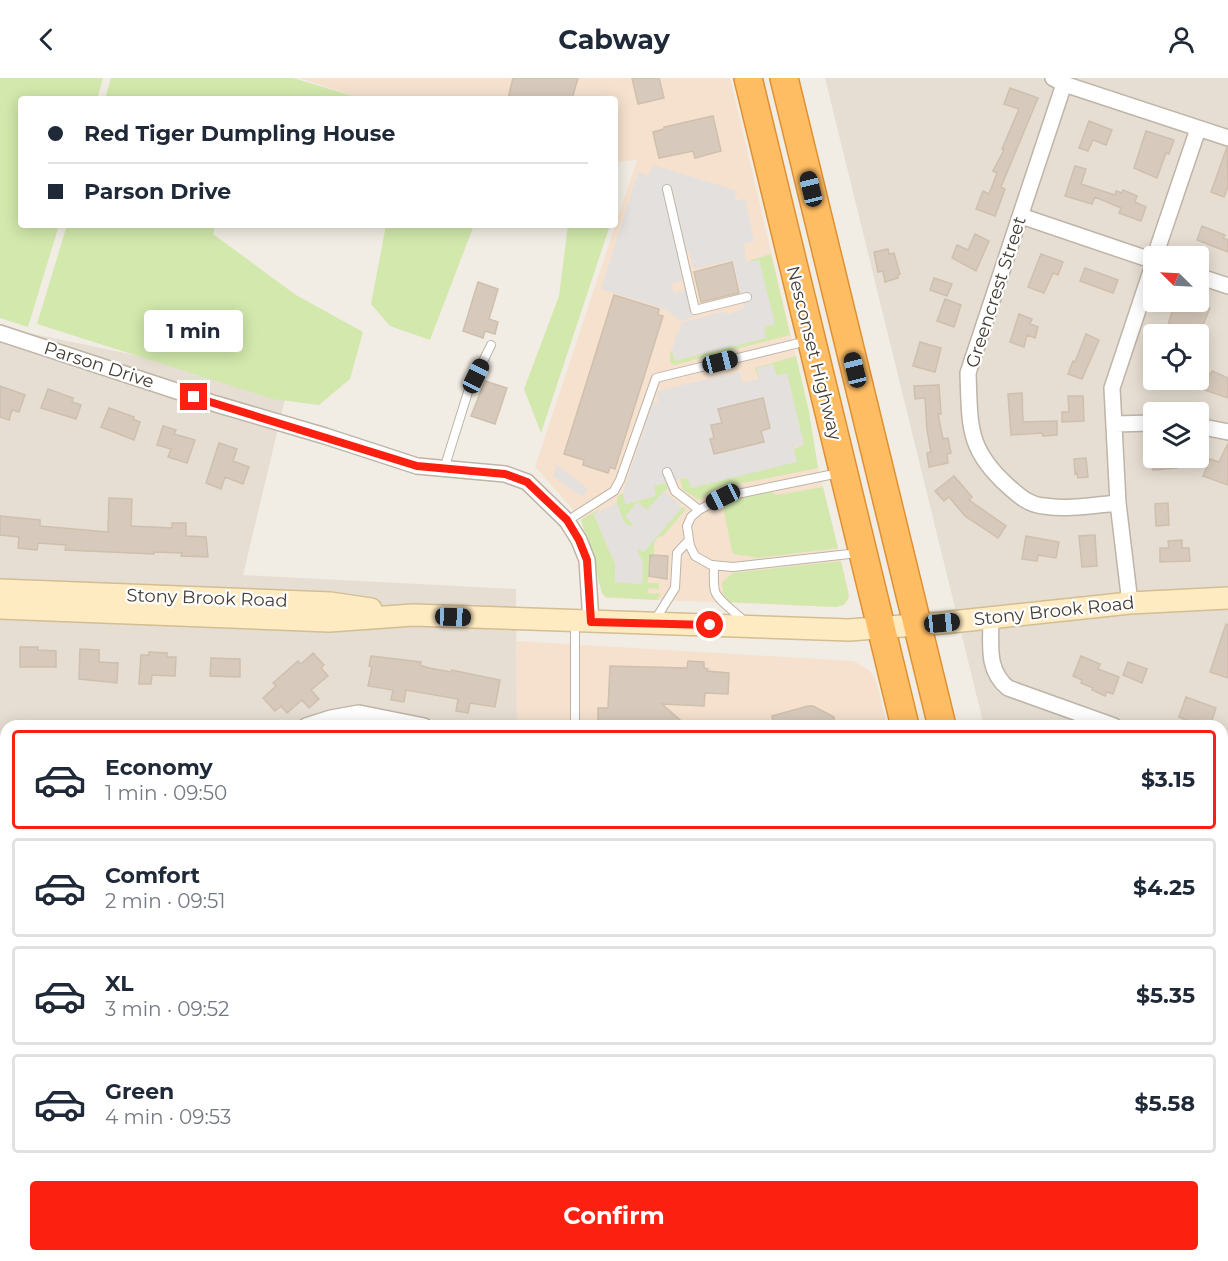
<!DOCTYPE html>
<html lang="en">
<head>
<meta charset="utf-8">
<style>
	:root { --surface:#fff; --page:#f2f2f3; --text:#1f2937; --muted:#747a83; --line:#e0e1e3; --accent:#fc2011 }
	body { margin:0; font-family:Montserrat,sans-serif; background:var(--page); color:var(--text); height:100vh; display:flex; flex-direction:column; font-size:22px; white-space:nowrap }
	* { box-sizing:border-box; margin:0 }
	p { font-size:20px; color:var(--muted) }
	.icon { flex:none; width:33px; height:33px; fill:none; stroke:currentColor; stroke-width:2; stroke-linecap:round; stroke-linejoin:round }
	.map { position:relative; flex:1; overflow:hidden }
	.drawer { position:absolute; left:0px; top:642px; width:1228px; height:542px; display:flex; flex-direction:column; background:var(--surface); border-radius:18px 18px 0 0; box-shadow:0 3px 15px #0003 }
	.drawer>* { flex:none }
	.guide { position:absolute; left:18px; top:18px; width:600px; height:132px; border-radius:6px; box-shadow:0 3px 15px #0003; display:grid; align-content:center; height:132px; padding:0 30px; background:var(--surface) }
	.needle { width:39px; rotate:294deg }
	.buttons { position:absolute; left:1143px; top:168px; display:grid; gap:12px }
	.buttons a { display:grid; place-items:center; width:66px; height:66px; border-radius:6px; background:var(--surface); box-shadow:0 3px 15px #0003; font-size:30px }
	.end { position:absolute; width:27px; height:27px; margin:-14px; border:8px solid #fc2011; background:#fff; box-shadow:0 0 0 3px #fff }
	.from { border-radius:50% }
	.bubble { position:absolute; height:42px; border-radius:6px; background:var(--surface); box-shadow:0 3px 15px #0003; font-size:20px; font-weight:700; line-height:42px; text-align:center }
	.car { position:absolute; width:18px; height:36px; margin:-18px -9px; border-radius:8px; box-shadow:0 0 4px 2px #0007; background:linear-gradient(#222 24%,#8ab4d8 0 40%,#222 0 76%,#8ab4d8 0 86%,#222 0) }
	.guide b { display:flex; align-items:center; gap:21px; height:57px; font-size:22px }
	.guide b+b { border-top:2px solid var(--line) }
	.guide i { width:15px; height:15px; background:var(--text) }
	ul { padding:10px 0 0; list-style:none }
	li { display:flex; align-items:center; gap:18px; height:99px; margin:0 12px 9px; padding:0 18px; border:3px solid var(--line); border-radius:6px }
	li div { flex:1 }
	li b { display:block; font-size:22px }
	li em { font-style:normal; font-weight:700 }
	li.selected { border-color:var(--accent) }
	li>.icon { width:54px; height:54px; stroke-width:1.5 }
	.cta { display:flex; gap:12px; margin-top:auto; padding:12px 30px }
	.cta a { flex:1; height:69px; border-radius:6px; background:var(--accent); color:#fff; font-size:24px; font-weight:700; line-height:69px; text-align:center }
	header { display:flex; justify-content:space-between; align-items:center; height:78px; padding:0 30px; background:var(--surface); font-size:27px; font-weight:700 }
	.map>svg:first-child { display:block }
	.residential { fill:#e6ded2; fill-rule:evenodd }
	.commercial { fill:#f5e1ce }
	.green { fill:#d2e8ac }
	.parking { fill:#e3e0dd }
	.building { fill:#d7cabc; stroke:#cfbfad; stroke-width:1.5 }
	.lines { fill:none; stroke-linecap:round; stroke-linejoin:round }
	.lane-casing { stroke:#beb4a7; stroke-width:10 }
	.street-casing { stroke:#beb4a7; stroke-width:18 }
	.secondary-casing { stroke:#d3bd93; stroke-width:24 }
	.highway-casing { stroke:#df9032; stroke-width:30 }
	.lane { stroke:#fff; stroke-width:8 }
	.street { stroke:#fff; stroke-width:15 }
	.secondary { stroke:#ffebc2; stroke-width:21 }
	.highway { stroke:#ffbd63; stroke-width:27 }
	.route { stroke:#fc2011; stroke-width:8 }
	.labels { text-anchor:middle; dominant-baseline:central; stroke-width:4.5; stroke-linejoin:round; paint-order:stroke }
	.street-label { font-size:18px; fill:#453d34; stroke:#fff }
</style>
</head>
<body>
<header><svg class="icon" aria-label="back" viewBox="0 0 24 24"><path d="M15 5l-7 7 7 7"/></svg>Cabway<svg class="icon" aria-label="person" viewBox="0 0 24 24"><circle cx="12" cy="8" r="4"/><path d="M4 21q1-7 8-7t8 7"/></svg></header>
<div class="map">
<svg width="1228" height="1183" viewBox="0 0 1228 1183">
	<rect width="100%" height="100%" fill="#f2ede4"/>
	<path class="residential" d="M825,0H1228V1183H1170L1152,1178H1222V648H984ZM1154,178H1198V224H1154ZM1154,256H1198V302H1154ZM1154,334H1198V380H1154Z
		M0,246L29,255L288,309L243,497L516,511L517,648H6V1178H721L720,1183H0Z"/>
	<path class="commercial" d="M299,0H730L809,334L817,385L849,515L847,524L836,529L605,520L585,445L535,389L637,82L615,84V21H364Z
		M517,563L854,583L869,592L876,602L887,648H517Z"/>
	<path class="green" d="M0,0H103L97,21H21V147H59L28,249L0,240Z
		M111,0H293L363,21H105Z
		M67,147H215L213,156L296,217L363,254L350,301L319,327L273,321L37,246Z
		M386,147H474L430,262L390,248L371,226Z
		M568,147H610L541,355L524,311L559,218Z
		M771,176L790,257L674,287L670,284V275L672,272L675,283L774,246L759,183H748Z
		M796,278L809,334L818,390L718,410L699,422L683,412L680,401L689,400L692,410L804,367L786,295L776,297L773,286L759,301L755,290Z
		M666,405L668,410L647,433L638,424L634,447L628,448C621,441 614,427 618,418L623,415L626,426L655,418L654,408Z
		M823,409L838,470L759,480L734,476L732,474L723,427L725,424L769,413L777,417Z
		M682,429L686,431L663,458L658,459L654,465V477H650L649,498L647,505H659V511L649,510L647,514L650,516L661,515L657,522L606,519L602,515L581,442L600,431L594,437L615,486V504L642,506L643,485L636,470L644,473Z
		M841,483L849,519L844,527L836,529L730,524L723,516L722,504L733,495Z"/>
	<path class="parking" d="M653,87L737,113L734,123L745,121L754,163L744,166L746,184L759,182L775,246L764,249L766,260L675,283L672,272L677,254L680,256L681,245L722,234L730,236L745,229L732,182L694,191L689,174L679,176L685,202L671,206L674,215L685,212L693,239L681,243L665,231L601,211L638,94L649,98Z
		M773,286L776,297L787,295L804,367L793,369L797,384L691,410L687,399L654,408L656,418L625,426L623,415L653,324L658,325L657,313L739,294L743,305L759,301L757,290Z
		M557,387L588,411L582,419L553,398Z
		M664,413L682,429L644,474L637,471L643,485L642,506L615,504V486L594,436L617,425L624,444L631,449L634,447L625,439L637,424L647,432Z"/>
	<path class="building" d="M513,0H578L572,21H508Z
		M632,0H659L664,20L638,26Z
		M1010,10L1038,20L1001,109L1005,111L995,138L976,131L983,113L989,116L997,95L993,93L1004,72L1002,71L1019,31L1004,26Z
		M713,38L721,73L695,80L693,73L659,80L653,54L664,51V49Z
		M1089,43L1112,52L1106,67L1093,62L1088,73L1079,70Z
		M1146,53L1174,62L1169,76L1166,75L1157,100L1134,90Z
		M1227,69L1228,108L1224,119L1211,114Z
		M1075,88L1086,91L1081,106L1115,117L1116,113L1122,115L1123,112L1137,118L1135,124L1146,129L1141,143L1119,135L1121,130L1095,119L1092,126L1065,118Z
		M1202,148L1225,157L1223,160L1228,162V174L1197,162Z
		M975,156L989,163L976,193L952,180L957,167L968,172Z
		M888,171L889,176L894,175L900,196L898,197V200L885,204L883,193L878,194L874,174Z
		M1041,176L1063,184L1058,197L1053,195L1044,215L1028,209Z
		M732,184L739,215L701,224L694,194Z
		M1085,190L1118,202L1113,215L1080,203Z
		M934,200L952,206L947,218L930,212Z
		M478,204L498,211L489,241L498,244L495,256L485,253L483,260L463,253Z
		M614,217L659,231L658,237L663,238L615,391L610,389L608,395L583,387L584,382L564,376Z
		M945,221L961,227L954,249L937,243Z
		M1175,224H1184L1197,229L1198,226L1210,230L1199,256L1191,253L1190,255L1168,247Z
		M1019,236L1032,241L1030,246L1038,249L1035,260L1027,257L1024,269L1010,264Z
		M1086,256L1099,262L1082,301L1068,296L1073,283L1075,284Z
		M920,264L941,270L935,294L913,288Z
		M1212,293L1228,300V320L1199,310L1205,294L1211,296Z
		M485,303L507,310L495,346L471,338Z
		M939,307L941,336H938L943,361L948,360L951,375L947,376L948,385L929,389L927,375L931,374L927,352L925,320L915,321L914,308Z
		M0,308L25,317L19,334L12,332L9,342L0,339Z
		M48,311L73,320L72,324L81,327L76,341L41,330Z
		M1022,315L1023,344L1057,343V357L1043,358L1042,355L1011,357L1008,316Z
		M1068,318H1083L1084,343L1062,344V334H1069Z
		M763,320L770,350L761,353L764,364L714,376L710,361L714,360L711,347L722,345L718,331Z
		M109,330L134,339L133,341L140,344L134,362L101,349Z
		M163,348L176,352L174,356L195,362L187,385L168,379L171,371L157,367Z
		M219,365L237,371L233,383L249,389L243,406L225,399L221,411L206,405Z
		M1228,365V407L1203,398L1210,381L1219,384Z
		M1086,380L1088,399L1078,400L1077,395L1075,396L1074,381Z
		M1152,380H1176L1177,390L1153,392Z
		M954,398L972,419L969,422L1006,448L998,460L965,438L949,419L944,423L935,413Z
		M109,420L132,421L131,448L172,450V445H186V458L206,459L208,479L181,478L182,475L154,474V476L65,472L66,467L38,465L37,472L18,470L19,459L0,457V438L40,442V448L108,454Z
		M1168,425L1169,447L1156,448L1155,426Z
		M1095,457L1097,488L1082,489L1079,458Z
		M1026,458L1059,464L1056,480L1038,477L1037,483L1022,481Z
		M1182,462V470H1189L1190,483L1160,484V470H1169L1168,463Z
		M650,477L668,478L667,501L649,498Z
		M1226,546L1228,547V600L1210,594Z
		M20,569H38V572L56,573V589H20Z
		M80,571L99,572V584L118,585L117,605L79,601Z
		M149,574L167,575V579H176L175,598L152,597L151,606H139L141,577H149Z
		M313,575L324,587L321,590L328,598L311,612L319,621L309,630L302,622L287,635L281,628L275,633L263,620L276,608L273,605L298,583L301,586Z
		M371,578L421,584L420,587L429,590L451,594L452,592L500,602L495,629L470,625L468,635L456,633L458,621L406,612L404,624L391,622L393,612L368,608L372,589L369,588Z
		M1081,578L1100,586L1098,591L1119,599L1113,616L1107,614L1105,618L1092,612L1093,610L1081,605L1082,602L1073,598Z
		M211,580L240,581V599L210,598Z
		M688,583L704,584V590L708,591L707,593L729,595L728,616L705,615L704,628L662,626L687,648H598V630H608L610,588L687,590Z
		M1128,584L1147,591L1142,605L1123,597Z
		M1186,619L1216,630L1210,648H1200L1179,639Z
		M808,628H813L834,639L835,648H774L772,638Z"/>
	<g class="lines">
		<g class="lane-casing">
			<path id="lane" d="M667,111L695,232L747,219
				M444,391L468,314L491,267
				M667,394L675,413L699,432
				M839,395L723,419L699,432L691,439L687,448L690,468L695,478L711,487L733,489L858,475
				M567,443L614,413L620,402L656,300L807,263
				M714,487C714,495 713,505 715,513C717,522 738,536 746,545
				M655,542L675,510L677,475L689,462
				M575,648V545
				M753,1178L772,1183
				M992,1178L994,1183
				M741,1183L743,1178
				M858,1183L860,1178"/>
		</g>
		<g class="street-casing">
			<path id="street" d="M1053,0L1064,6L1228,60
				M1064,6L968,295C970,348 967,371 1008,408C1019,418 1029,427 1044,428C1068,432 1094,427 1118,425
				M1021,138L1154,183
				M1155,178L1198,51
				M1198,198L1228,208
				M0,255L216,326L325,358L417,388L505,396L527,404L567,443L579,462L587,482L591,544
				M1114,346L1154,345
				M1198,348L1228,354
				M1130,525L1118,425L1112,310L1154,184
				M991,540C991,566 986,592 1008,610L1114,648
				M306,648L331,640L359,635L424,648
				M1222,686L1228,688
				M0,776L6,786
				M1222,870L1228,872
				M0,1084L6,1085
				M1222,1085L1228,1087
				M0,1123L6,1106
				M386,1178L401,1183
				M707,1183L709,1178"/>
		</g>
		<g class="secondary-casing">
			<path id="secondary" d="M0,512L330,525L371,531
				M0,530L329,543L413,537L849,552L942,545L1130,525L1228,520"/>
		</g>
		<g class="highway-casing">
			<path id="highway" d="M748,0L905,648
				M784,0L942,648
				M1035,1178L1036,1183
				M1071,1178L1072,1183"/>
		</g>
		<use href="#lane" class="lane"/>
		<use href="#street" class="street"/>
		<use href="#secondary" class="secondary"/>
		<use href="#highway" class="highway"/>
	</g>
	<g class="lines">
		<path class="route" d="M194,319L417,388L505,396L527,404L567,442L579,462L587,482L591,544L710,547"/>
	</g>
	<g class="labels">
		<g class="street-label">
			<text transform="translate(996 214) rotate(-72)">Greencrest Street</text>
			<text transform="translate(814 275) rotate(76)">Nesconset Highway</text>
			<text transform="translate(99 287) rotate(18)">Parson Drive</text>
			<text transform="translate(207 520) rotate(2)">Stony Brook Road</text>
			<text transform="translate(1054 533) rotate(-6)">Stony Brook Road</text>
		</g>
	</g>
</svg>
<div class="buttons">
<a><svg class="needle" viewBox="-14 -14 28 28"><path d="M0-13l5 13h-10z" fill="#e53935"/><path d="M0 13l5-13h-10z" fill="#747a83"/></svg></a>
<a><svg class="icon" aria-label="locate" viewBox="0 0 24 24"><circle cx="12" cy="12" r="6"/><path d="M12 2v4M12 18v4M2 12h4M18 12h4"/></svg></a>
<a><svg class="icon" aria-label="layers" viewBox="0 0 24 24"><path d="M12 4l9 5-9 5-9-5zM3 14l9 5 9-5"/></svg></a>
</div>
<i class="end from" style="left:710px;top:547px"></i>
<i class="end" style="left:194px;top:319px"></i>
<div class="bubble" style="left:144px;top:232px;width:99px">1 min</div>
<i class="car" style="left:811px;top:111px;rotate:346deg"></i>
<i class="car" style="left:720px;top:284px;rotate:76deg"></i>
<i class="car" style="left:855px;top:292px;rotate:346deg"></i>
<i class="car" style="left:476px;top:298px;rotate:26deg"></i>
<i class="car" style="left:723px;top:419px;rotate:243deg"></i>
<i class="car" style="left:453px;top:539px;rotate:92deg"></i>
<i class="car" style="left:942px;top:545px;rotate:84deg"></i>
<div class="guide">
<b><i class="from"></i>Red Tiger Dumpling House</b>
<b><i></i>Parson Drive</b>
</div>
<section class="drawer">
<ul>
<li class="selected"><svg class="icon" aria-label="car" viewBox="0 0 24 24"><path d="M5 17H2v-5l4-1 3-4h7l3 4 3 1v5h-3M9 17h6M6 11h13"/><circle cx="7" cy="17" r="2"/><circle cx="17" cy="17" r="2"/></svg><div><b>Economy</b><p>1 min · 09:50</p></div><em>$3.15</em></li>
<li><svg class="icon" aria-label="car" viewBox="0 0 24 24"><path d="M5 17H2v-5l4-1 3-4h7l3 4 3 1v5h-3M9 17h6M6 11h13"/><circle cx="7" cy="17" r="2"/><circle cx="17" cy="17" r="2"/></svg><div><b>Comfort</b><p>2 min · 09:51</p></div><em>$4.25</em></li>
<li><svg class="icon" aria-label="car" viewBox="0 0 24 24"><path d="M5 17H2v-5l4-1 3-4h7l3 4 3 1v5h-3M9 17h6M6 11h13"/><circle cx="7" cy="17" r="2"/><circle cx="17" cy="17" r="2"/></svg><div><b>XL</b><p>3 min · 09:52</p></div><em>$5.35</em></li>
<li><svg class="icon" aria-label="car" viewBox="0 0 24 24"><path d="M5 17H2v-5l4-1 3-4h7l3 4 3 1v5h-3M9 17h6M6 11h13"/><circle cx="7" cy="17" r="2"/><circle cx="17" cy="17" r="2"/></svg><div><b>Green</b><p>4 min · 09:53</p></div><em>$5.58</em></li>
</ul>
<div class="cta"><a>Confirm</a></div>
</section>
</div>
</body>
</html>
